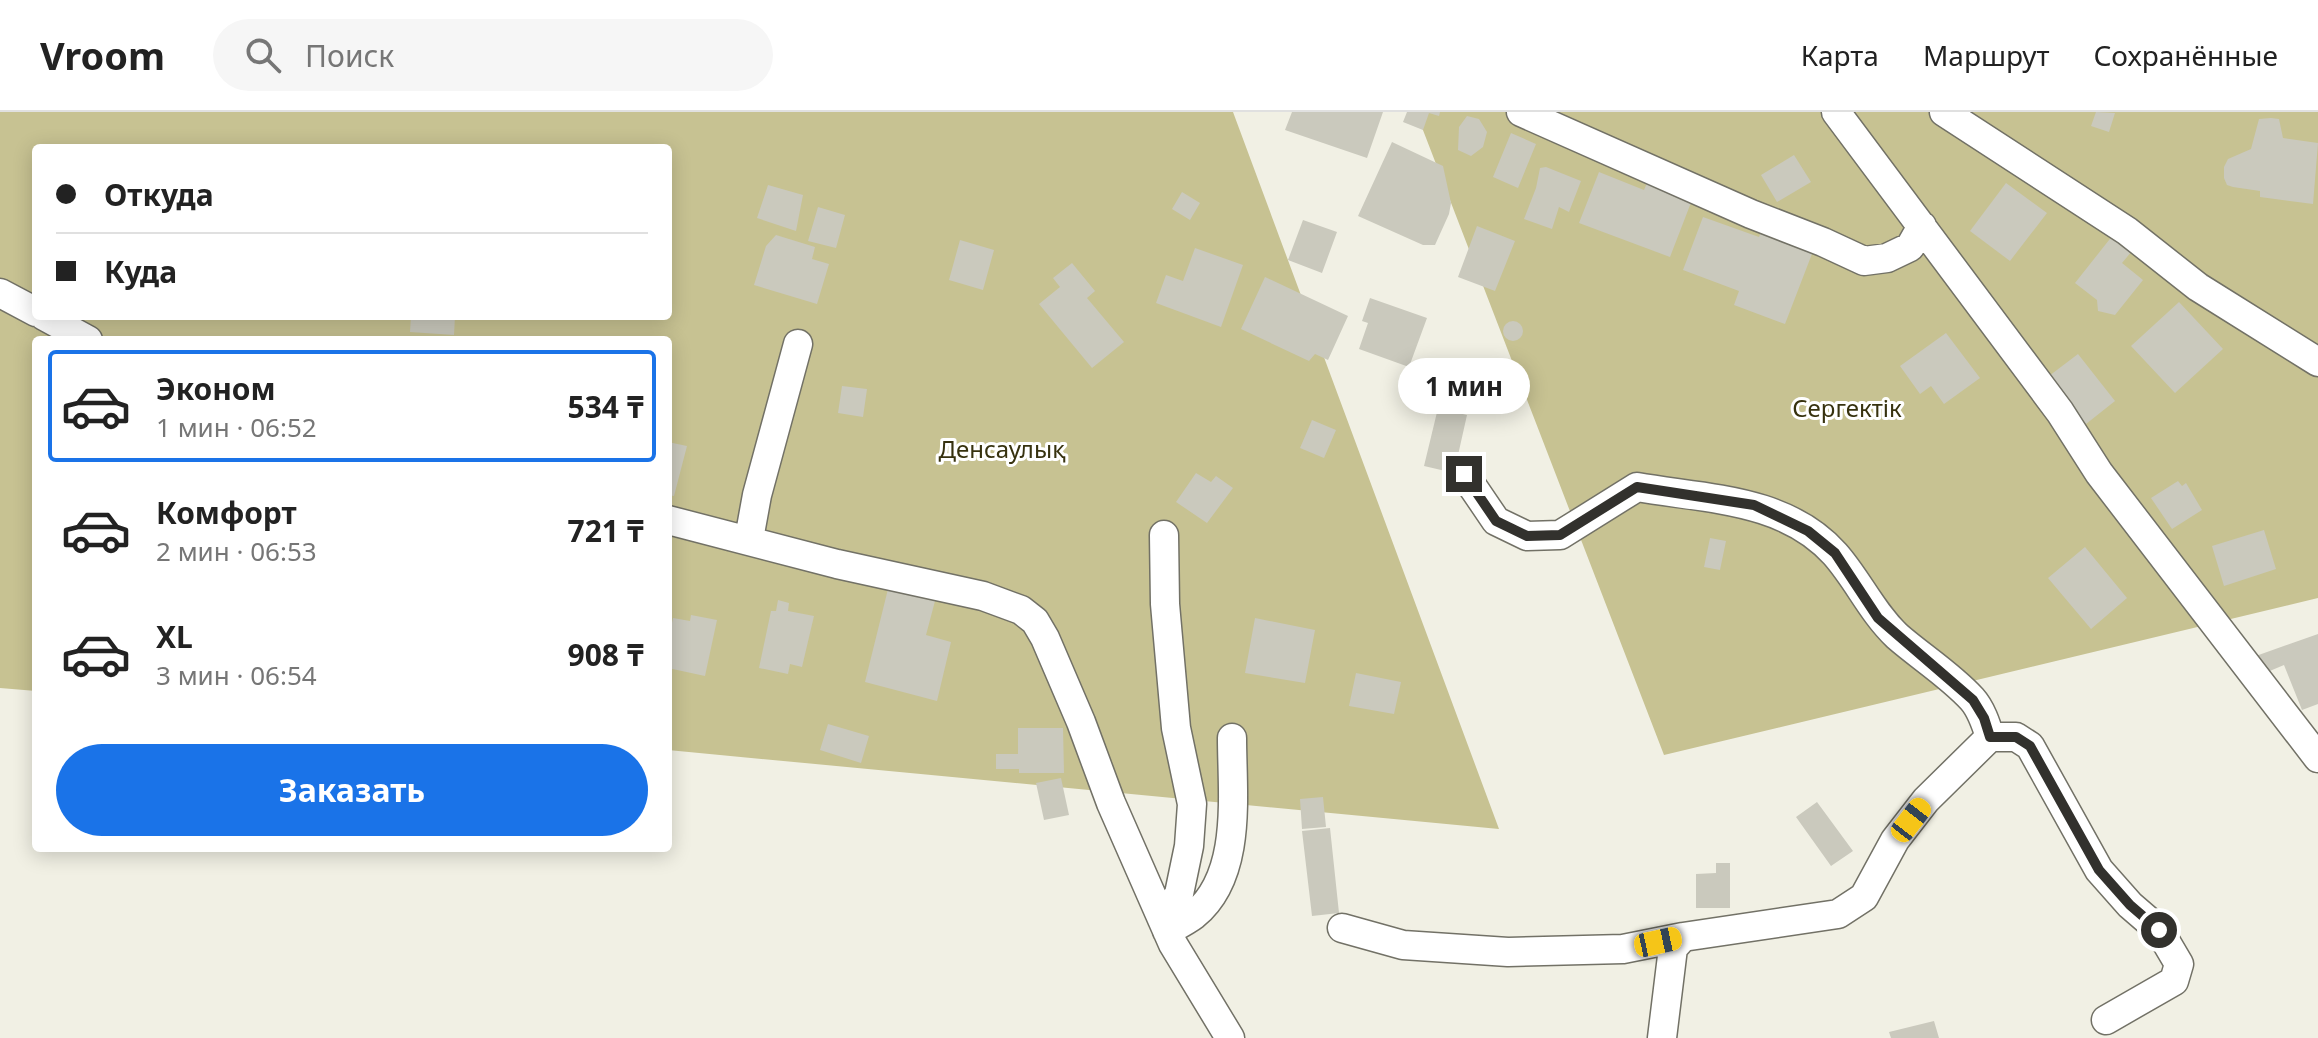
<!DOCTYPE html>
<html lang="ru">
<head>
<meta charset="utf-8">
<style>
	:root { --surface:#fff; --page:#f6f6f6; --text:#222; --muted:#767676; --line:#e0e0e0; --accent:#1a73e8 }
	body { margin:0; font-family:"Noto Sans",sans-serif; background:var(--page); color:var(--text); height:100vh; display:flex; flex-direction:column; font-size:30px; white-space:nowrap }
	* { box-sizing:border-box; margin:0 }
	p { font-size:26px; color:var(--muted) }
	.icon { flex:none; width:44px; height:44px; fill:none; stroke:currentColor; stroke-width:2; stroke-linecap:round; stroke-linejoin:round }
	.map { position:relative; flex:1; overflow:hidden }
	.sheet { position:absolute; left:32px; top:224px; width:640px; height:516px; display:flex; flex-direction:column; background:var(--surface); border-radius:8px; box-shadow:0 4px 20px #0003 }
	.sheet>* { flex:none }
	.guide { position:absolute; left:32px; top:32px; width:640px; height:176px; border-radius:8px; box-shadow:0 4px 20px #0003; display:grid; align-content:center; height:176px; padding:0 24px; background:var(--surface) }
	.end { position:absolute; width:36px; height:36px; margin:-18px; border:10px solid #32312d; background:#fff; box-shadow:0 0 0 4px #fff }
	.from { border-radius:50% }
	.bubble { position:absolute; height:56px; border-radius:28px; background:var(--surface); box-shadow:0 4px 20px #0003; font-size:26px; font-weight:700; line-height:56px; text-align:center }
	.car { position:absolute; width:24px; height:48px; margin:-24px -12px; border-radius:10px; box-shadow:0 0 6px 2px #0007; background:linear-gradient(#f5c518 24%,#345 0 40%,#f5c518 0 76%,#345 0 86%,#f5c518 0) }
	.guide b { display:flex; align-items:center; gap:28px; height:76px; font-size:30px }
	.guide b+b { border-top:2px solid var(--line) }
	.guide i { width:20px; height:20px; background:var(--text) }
	ul { padding:14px 0 0; list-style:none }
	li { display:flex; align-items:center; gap:24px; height:112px; margin:0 16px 12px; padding:0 8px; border:4px solid transparent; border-radius:8px }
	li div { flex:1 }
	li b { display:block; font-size:30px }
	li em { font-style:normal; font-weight:700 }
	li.selected { border-color:var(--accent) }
	li>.icon { width:72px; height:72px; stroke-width:1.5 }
	.primary-button { display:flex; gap:16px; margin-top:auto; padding:16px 24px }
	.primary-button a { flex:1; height:92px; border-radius:48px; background:var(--accent); color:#fff; font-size:32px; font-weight:700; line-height:92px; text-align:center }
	header { display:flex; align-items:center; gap:48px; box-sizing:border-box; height:112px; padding:0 40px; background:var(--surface); border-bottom:2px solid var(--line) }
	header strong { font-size:38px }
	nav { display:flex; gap:44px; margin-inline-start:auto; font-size:28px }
	.search { width:560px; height:72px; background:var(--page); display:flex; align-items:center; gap:20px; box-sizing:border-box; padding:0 28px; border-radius:44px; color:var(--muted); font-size:30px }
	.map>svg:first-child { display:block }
	.green { fill:#c7c292; fill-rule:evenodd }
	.building { fill:#cac9bd }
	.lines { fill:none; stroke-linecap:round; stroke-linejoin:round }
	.street-casing { stroke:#727166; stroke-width:31 }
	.street { stroke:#fff; stroke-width:28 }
	.route { stroke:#32312d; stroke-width:10 }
	.labels { text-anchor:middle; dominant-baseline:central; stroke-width:6; stroke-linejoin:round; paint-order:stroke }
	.park-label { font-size:24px; fill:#37320f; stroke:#fff }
</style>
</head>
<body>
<header>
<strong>Vroom</strong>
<div class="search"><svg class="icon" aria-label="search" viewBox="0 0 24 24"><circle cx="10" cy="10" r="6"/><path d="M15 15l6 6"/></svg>Поиск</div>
<nav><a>Карта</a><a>Маршрут</a><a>Сохранённые</a></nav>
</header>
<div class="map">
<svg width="2318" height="926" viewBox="0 0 2318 926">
	<rect width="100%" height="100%" fill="#f1f0e4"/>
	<path class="green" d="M0,0H1233L1499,717L668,638V228H36V579L0,576ZM36,36H668V204H36Z
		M1416,0H2318V486L1664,643Z"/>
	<path class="building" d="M1292,0H1383L1367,46L1285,18Z
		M1407,0H1440L1439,4L1429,1L1423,18L1403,10Z
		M2096,0L2115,1L2109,20L2091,14Z
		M1467,4L1479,7L1487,20L1483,35L1471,44L1458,38L1459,15Z
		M2271,6L2279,7L2283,26L2318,31L2313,92L2260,85V79L2233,75L2227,73L2224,66V55L2228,47L2251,37L2259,7Z
		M1511,21L1536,32L1518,76L1493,65Z
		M1392,30L1443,54L1451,91L1449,102L1435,133H1423L1358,104Z
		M1794,43L1811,70L1777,90L1761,63Z
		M1546,55L1581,69L1569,100L1559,95L1552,117L1524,107L1536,76L1540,56Z
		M1599,60L1644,78L1647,71L1692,88L1670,145L1579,111Z
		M2006,71L2047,101L2010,149L1970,119Z
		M768,73L803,83L796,119L757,106Z
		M1182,80L1200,91L1190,108L1172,97Z
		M818,95L845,103L836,136L808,129Z
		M1703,105L1759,125L1763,115L1815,134L1785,212L1734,193L1739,179L1683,158Z
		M1303,108L1337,120L1322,161L1288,148Z
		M1477,114L1515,129L1495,179L1458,165Z
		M776,123L815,135L812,147L829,152L817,192L754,173L766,134Z
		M2113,123L2132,139L2122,151L2143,168L2115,203L2098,199L2097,188L2075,171Z
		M960,128L994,138L983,178L949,168Z
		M1195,136L1243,153L1221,215L1156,191L1166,163L1183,169Z
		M1072,151L1095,179L1087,186L1124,230L1092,256L1039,192L1060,175L1053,166Z
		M1265,165L1348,204L1328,248L1315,242L1309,249L1241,217Z
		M1370,186L1427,206L1409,255L1359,237L1368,211L1362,209Z
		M2179,190L2223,237L2175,281L2131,234Z
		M411,204H455L454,223L410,220Z
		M1503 219a10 10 0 1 1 20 0a10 10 0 1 1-20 0Z
		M1946,221L1980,266L1944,292L1931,274L1920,282L1900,254Z
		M2078,242L2115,289L2086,312L2049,264Z
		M842,274L867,277L863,305L838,301Z
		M1438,296L1467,303L1454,361L1424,354Z
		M1312,308L1336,318L1324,346L1300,336Z
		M668,330L687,334L674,384L668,383Z
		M1196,361L1211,370L1216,364L1233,376L1207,411L1176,390Z
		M2178,369L2182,374L2186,371L2202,398L2172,417L2151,386Z
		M2264,418L2276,457L2224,474L2212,434Z
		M1710,426L1726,429L1720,458L1704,455Z
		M2085,435L2127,486L2091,517L2048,466Z
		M888,477L935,489L926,523L951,530L937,589L865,570Z
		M778,488L789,491L788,499L814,504L802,555L790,552L788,562L759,556L771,499H776Z
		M691,503L717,508L705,564L668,556V530L673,506L690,509Z
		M1255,506L1315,518L1305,571L1245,561Z
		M2318,522V592L2302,598L2284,553L2265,561L2253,545Z
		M1356,561L1401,570L1394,602L1349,594Z
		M828,612L869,624L861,651L820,638Z
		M1018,616H1063L1064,661H1019V657H996V642H1018Z
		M1061,666L1069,703L1044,708L1036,671Z
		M1323,685L1326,715L1302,717L1300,687Z
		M1817,690L1853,739L1831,754L1796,705Z
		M1330,716L1339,801L1312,804L1302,719Z
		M1716,751H1730V796H1696V762L1716,761Z
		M1934,909L1939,926H1891L1889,920Z"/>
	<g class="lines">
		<g class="street-casing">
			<path id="street" d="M1521,0L1751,102L1823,130L1864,149L1887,146L1910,135L1922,114
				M1836,0L2060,300L2099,361L2318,646
				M1944,0L2127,119L2198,175L2318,250
				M0,181L36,200
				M44,204L88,228
				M1464,362L1496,409L1527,424L1560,423L1637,375C1705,387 1785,386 1835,442C1858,468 1871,499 1897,524C1921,545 1950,563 1972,587C1981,597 1986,612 1990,625L1926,688L1895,728L1864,785L1838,802L1683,825L1673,836L1662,926
				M668,408L837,452L983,484L1021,498L1035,509L1045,526L1081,610L1111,691L1173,832L1230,926
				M749,427L757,383L798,232
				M1990,625H2016L2030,634L2099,758L2130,793L2159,818L2179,852L2174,869L2106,908
				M1162,807L1179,782L1189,734L1192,692L1176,616L1165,492L1164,423
				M1342,816L1403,833L1508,840L1623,837L1683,825
				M1167,819C1176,814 1186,809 1194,803C1243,763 1232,682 1232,626"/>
		</g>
		<use href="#street" class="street"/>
	</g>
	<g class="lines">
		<path class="route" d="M1464,362L1496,409L1527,424L1560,423L1637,375L1754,393L1808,419L1835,441L1878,506L1973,588L1984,606L1990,625H2016L2030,634L2099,758L2130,793L2159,818"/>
	</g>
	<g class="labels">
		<g class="park-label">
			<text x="1847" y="295">Сергектік</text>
			<text x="1002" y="336">Денсаулық</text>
		</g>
	</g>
</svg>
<i class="end from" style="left:2159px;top:818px"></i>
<i class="end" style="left:1464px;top:362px"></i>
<div class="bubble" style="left:1398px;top:246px;width:132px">1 мин</div>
<i class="car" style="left:1911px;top:708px;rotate:38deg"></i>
<i class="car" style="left:1658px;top:830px;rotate:78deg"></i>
<div class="guide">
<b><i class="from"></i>Откуда</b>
<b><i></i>Куда</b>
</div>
<section class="sheet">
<ul>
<li class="selected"><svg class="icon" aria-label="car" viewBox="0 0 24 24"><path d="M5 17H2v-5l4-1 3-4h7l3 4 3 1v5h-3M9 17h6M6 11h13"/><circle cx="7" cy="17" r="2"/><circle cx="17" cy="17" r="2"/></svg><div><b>Эконом</b><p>1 мин · 06:52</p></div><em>534 ₸</em></li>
<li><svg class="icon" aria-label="car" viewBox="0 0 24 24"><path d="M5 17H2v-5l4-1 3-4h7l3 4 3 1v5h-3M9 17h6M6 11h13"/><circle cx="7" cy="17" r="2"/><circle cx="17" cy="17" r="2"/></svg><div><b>Комфорт</b><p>2 мин · 06:53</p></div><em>721 ₸</em></li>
<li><svg class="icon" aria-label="car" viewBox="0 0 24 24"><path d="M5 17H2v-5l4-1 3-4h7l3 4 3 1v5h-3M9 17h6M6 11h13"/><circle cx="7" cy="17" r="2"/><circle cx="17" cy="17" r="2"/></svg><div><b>XL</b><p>3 мин · 06:54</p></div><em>908 ₸</em></li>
</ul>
<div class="primary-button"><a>Заказать</a></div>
</section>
</div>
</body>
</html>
